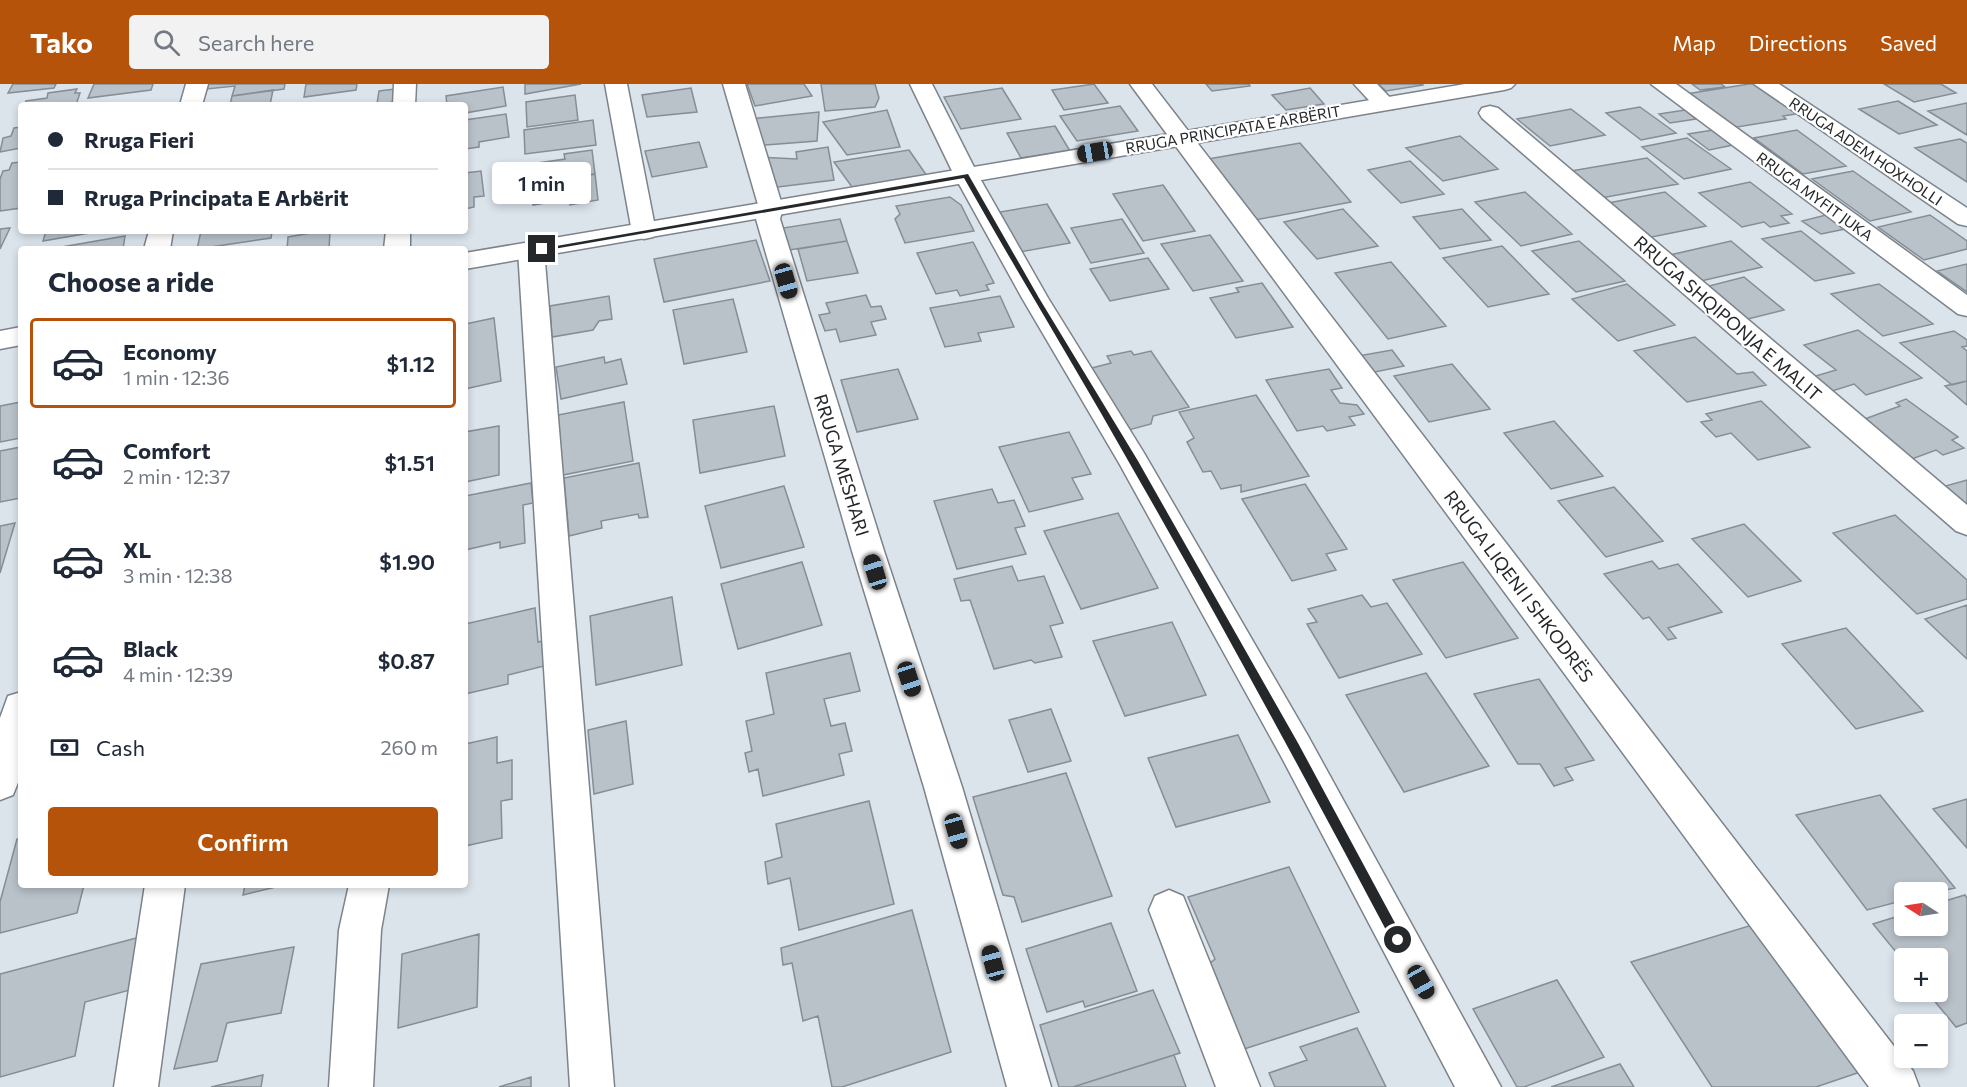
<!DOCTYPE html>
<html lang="en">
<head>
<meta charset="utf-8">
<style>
	:root { --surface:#fff; --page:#f2f2f3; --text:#1f2937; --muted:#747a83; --line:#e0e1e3; --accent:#b45309 }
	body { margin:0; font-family:Commissioner,sans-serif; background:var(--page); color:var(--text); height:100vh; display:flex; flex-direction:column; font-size:22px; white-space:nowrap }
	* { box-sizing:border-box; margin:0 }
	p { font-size:20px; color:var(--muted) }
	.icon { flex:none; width:33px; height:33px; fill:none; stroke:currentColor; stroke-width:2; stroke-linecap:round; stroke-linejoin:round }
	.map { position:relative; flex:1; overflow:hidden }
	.panel { position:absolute; left:18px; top:162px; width:450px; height:642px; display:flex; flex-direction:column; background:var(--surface); border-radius:6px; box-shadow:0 3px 9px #0003 }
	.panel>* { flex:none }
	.hud { position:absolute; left:18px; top:18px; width:450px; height:132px; border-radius:6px; box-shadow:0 3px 9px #0003; display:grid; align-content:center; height:132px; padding:0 30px; background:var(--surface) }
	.needle { width:39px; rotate:282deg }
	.buttons { position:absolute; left:1894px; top:798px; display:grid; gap:12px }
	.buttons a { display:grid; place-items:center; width:54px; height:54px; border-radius:6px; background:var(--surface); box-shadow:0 3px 9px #0003; font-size:30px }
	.end { position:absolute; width:27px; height:27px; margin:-14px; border:8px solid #25282b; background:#fff; box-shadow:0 0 0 3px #fff }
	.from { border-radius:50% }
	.bubble { position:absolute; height:42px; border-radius:6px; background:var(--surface); box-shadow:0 3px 9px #0003; font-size:20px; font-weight:600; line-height:42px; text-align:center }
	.car { position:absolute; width:18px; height:36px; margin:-18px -9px; border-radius:8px; box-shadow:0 0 4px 2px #0007; background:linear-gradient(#222 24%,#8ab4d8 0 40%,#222 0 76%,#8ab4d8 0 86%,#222 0) }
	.hud b { display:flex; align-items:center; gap:21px; height:57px; font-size:22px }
	.hud b+b { border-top:2px solid var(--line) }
	.hud i { width:15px; height:15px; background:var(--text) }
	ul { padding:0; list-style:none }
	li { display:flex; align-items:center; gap:18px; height:90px; margin:0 12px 9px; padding:0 18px; border:3px solid transparent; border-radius:6px }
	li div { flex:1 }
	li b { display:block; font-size:22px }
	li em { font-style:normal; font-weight:600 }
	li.on { border-color:var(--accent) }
	li>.icon { width:54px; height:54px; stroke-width:1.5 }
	h2 { padding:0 30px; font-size:27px; line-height:72px }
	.pay { display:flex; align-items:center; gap:15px; height:66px; padding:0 30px; font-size:22px }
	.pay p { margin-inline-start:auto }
	.cta { display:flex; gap:12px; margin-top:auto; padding:12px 30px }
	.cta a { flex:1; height:69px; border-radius:6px; background:var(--accent); color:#fff; font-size:24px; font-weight:600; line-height:69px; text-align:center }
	header { display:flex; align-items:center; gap:36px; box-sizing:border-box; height:84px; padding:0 30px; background:var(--accent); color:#fff }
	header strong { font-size:28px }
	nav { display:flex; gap:33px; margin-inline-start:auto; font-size:21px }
	.search { width:420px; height:54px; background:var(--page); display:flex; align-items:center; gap:15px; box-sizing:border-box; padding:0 21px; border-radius:6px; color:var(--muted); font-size:22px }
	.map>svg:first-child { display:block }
	.building { fill:#b9c1c9; stroke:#868d95; stroke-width:1.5 }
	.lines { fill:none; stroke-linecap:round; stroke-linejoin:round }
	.street-casing { stroke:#7c838b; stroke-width:3 }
	.secondary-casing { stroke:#7c838b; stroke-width:3 }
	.street { fill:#fff; fill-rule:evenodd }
	.secondary { fill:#fff; fill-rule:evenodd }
	.route { fill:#25282b }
	.labels { text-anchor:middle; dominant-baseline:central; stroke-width:4.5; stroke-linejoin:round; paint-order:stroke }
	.far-street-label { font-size:15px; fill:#25282b; stroke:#fff }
	.street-label { font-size:18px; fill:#25282b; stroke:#fff }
</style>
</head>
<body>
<header>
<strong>Tako</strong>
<div class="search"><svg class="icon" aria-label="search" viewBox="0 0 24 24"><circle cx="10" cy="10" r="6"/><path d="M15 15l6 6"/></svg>Search here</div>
<nav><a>Map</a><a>Directions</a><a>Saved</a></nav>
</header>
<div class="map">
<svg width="1967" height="1003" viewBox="0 0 1967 1003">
	<rect width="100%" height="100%" fill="#dbe3eb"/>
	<path class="building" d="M13,0H56L54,4L8,9Z
		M94,0H153L151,6L88,14Z
		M208,0H285L284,5L232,12L235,2L207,5Z
		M306,0H357L356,6L304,13Z
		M525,0H581L525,10Z
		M747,0H804L812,12L755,22Z
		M821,0H875L879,14L875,23L825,27Z
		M1094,0L1108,19L1064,26L1052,6Z
		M1206,0H1249L1250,2L1212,7Z
		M1378,0H1422L1423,1L1386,7Z
		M1692,0H1721L1725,3L1700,6Z
		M1749,0H1761L1802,29L1783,32L1786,35L1731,44L1686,10Z
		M1884,0H1941L1956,9L1914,18Z
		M503,3L506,22L465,29V21H447L446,12Z
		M691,4L697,28L647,33L642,11Z
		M1002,4L1021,35L961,45L944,13Z
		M1310,4L1324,20L1286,26L1272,11Z
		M77,5L75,9H80L76,21H24L26,17L47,14L48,9Z
		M395,5L394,18L377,20L379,7Z
		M273,6L270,21H230L232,12Z
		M575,11L578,36L527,43L526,18Z
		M1898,17L1937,41L1899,50L1859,25Z
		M1967,19V51L1928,27Z
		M1120,22L1138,47L1077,57L1060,32Z
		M1640,23L1676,49L1641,56L1606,29Z
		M1571,25L1605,51L1550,62L1517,35Z
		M887,26L900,63L847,71L823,38Z
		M1685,26L1696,35L1670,39L1659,30Z
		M819,28L817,57L754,62L749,35Z
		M506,30L509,53L479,58V63L465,65V36Z
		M593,36L596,61L525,70L524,46Z
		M1055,42L1070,67L1021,74L1007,49Z
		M21,43V64L0,68L3,54L11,52L14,44Z
		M1713,46L1733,61L1709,66L1688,50Z
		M1797,46L1846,82L1803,90L1754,54Z
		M1460,52L1498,85L1443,97L1406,64Z
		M1687,54L1731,85L1684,95L1642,63Z
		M1960,55L1967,59V98L1915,64Z
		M699,58L707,83L652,93L645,67Z
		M1300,59L1351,118L1255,136L1208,75Z
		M828,63L834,96L770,104L759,73L797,75L796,68Z
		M592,66L595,90L532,100L531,80L565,75L564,70Z
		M909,66L927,92L852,103L834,78Z
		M1647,74L1678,100L1601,114L1571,87Z
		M1410,77L1444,110L1401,119L1368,86Z
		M21,78V124L0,127V95L3,87L9,86L12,79Z
		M481,87L484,112L474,113V123L465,125V89Z
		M1853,87L1911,128L1870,137L1812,95Z
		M595,90L598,116L570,121L569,115L533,121L532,100Z
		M1750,98L1792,130L1781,132L1789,139L1770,143L1764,138L1742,143L1699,109Z
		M1163,101L1195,147L1143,157L1113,110Z
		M1525,108L1572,150L1521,162L1475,118Z
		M1665,108L1706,142L1642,155L1603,120Z
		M950,113L961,121L974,147L905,159L895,135L900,130L896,122Z
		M1047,120L1070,159L1020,168L1000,128Z
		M1343,125L1378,162L1317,175L1284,138Z
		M1462,125L1491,156L1440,165L1413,133Z
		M1826,131L1845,145L1821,150L1802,137Z
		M1930,131L1967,157V165L1924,176L1878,143Z
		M840,135L847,157L789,166L783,144Z
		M1122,135L1144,169L1091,179L1071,144Z
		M10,144L0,165V145Z
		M46,147H101L43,157Z
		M201,147H272L271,154L197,165Z
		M322,147H330L329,165H287L288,153Z
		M1801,147L1854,189L1815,197L1762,155Z
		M1210,151L1243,197L1193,207L1161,160Z
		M125,152L123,165H62V163Z
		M756,156L770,197L664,218L654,175Z
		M847,157L858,189L807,197L798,165Z
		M1579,157L1625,197L1576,208L1532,167Z
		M1731,157L1762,183L1701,197L1670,171Z
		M973,158L994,199L986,201L989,206L960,212L957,206L936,210L917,169Z
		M1502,162L1549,210L1488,223L1443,174Z
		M1148,174L1169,205L1110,217L1090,185Z
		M1391,178L1446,242L1388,255L1335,189Z
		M1967,180V208L1937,187Z
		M1744,193L1784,226L1740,237L1701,204Z
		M1262,199L1293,243L1236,254L1210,214L1239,208L1236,204Z
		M1627,200L1675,241L1618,257L1572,215Z
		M1879,200L1933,240L1883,252L1831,210Z
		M866,211L871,223L881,222L886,235L871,238L876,251L840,258L836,245L825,247L819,231L830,229L826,219Z
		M609,212L612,235L599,237L593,246L552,253L550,222Z
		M1000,212L1014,243L978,249L981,257L945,263L930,224Z
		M733,215L747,268L684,280L673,226Z
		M494,234L501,297L465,305V240Z
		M1858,246L1922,294L1866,311L1854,300L1826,309L1809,294L1836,286L1804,261Z
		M1954,247L1967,256V262L1962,263L1967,267V297L1952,301L1900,259Z
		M1695,253L1737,290L1753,288L1766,301L1687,318L1634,267Z
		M1392,266L1404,282L1370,289L1358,272Z
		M1131,267L1134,271L1151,267L1189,323L1153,332L1151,340L1125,347L1088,285L1111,279L1107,272Z
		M604,273L605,279L621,275L627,300L561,315L556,283Z
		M1452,280L1490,325L1429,338L1394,292Z
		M898,285L918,335L857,348L841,296Z
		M1329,285L1342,304L1331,306L1340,319L1357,321L1364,330L1349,333L1355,341L1327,347L1323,342L1297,347L1266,296Z
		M1967,297V321L1945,302Z
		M1256,311L1309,392L1241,408V401L1221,405L1211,387L1203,388L1187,358L1194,354L1179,328Z
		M1906,315L1958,353L1952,356L1964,364L1943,371L1936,366L1912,375L1862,336L1900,322L1896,319Z
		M1761,317L1810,363L1758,376L1731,349L1716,353L1701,338L1712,336L1706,330Z
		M21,318V354L0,358V322Z
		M624,318L633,377L563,391L558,331Z
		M774,322L785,372L700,389L693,336Z
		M1554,337L1603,392L1551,405L1504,349Z
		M499,342V391L465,398V348Z
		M1069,348L1091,390L1072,394L1083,415L1029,428L999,363Z
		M21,363V414L0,418V367Z
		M639,379L648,433L639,434L638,430L601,437L602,444L569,452L564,394Z
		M1967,396V425L1942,403Z
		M531,399L533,419L523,421L525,459L500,464V458L465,466V412Z
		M1305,400L1347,465L1326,470L1336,486L1292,497L1242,415Z
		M784,402L804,463L721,484L705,422Z
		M1614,403L1663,457L1606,473L1558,417Z
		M992,405L998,419L1014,416L1025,442L1015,444L1026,470L957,485L934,417Z
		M1118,429L1158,504L1081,525L1044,447Z
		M1895,431L1967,496V515L1917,530L1833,449Z
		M15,439L0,489V442Z
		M1744,440L1801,497L1748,513L1692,455Z
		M1652,477L1659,485L1678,480L1722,528L1668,544L1676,554L1668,556L1649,533L1643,535L1604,490Z
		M802,478L822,541L738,565L721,500Z
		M1463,478L1518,554L1446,574L1393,496Z
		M1012,482L1018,497L1044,492L1063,539L1050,542L1062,573L1035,579L1031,576L994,585L970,516L961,517L954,495Z
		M1362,511L1371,523L1387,519L1422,570L1339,594L1307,540L1317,538L1308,525Z
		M672,513L682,581L596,601L590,532Z
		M1967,521V575L1925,535Z
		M535,524L538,558L546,556L548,581L508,591V600L465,610V540Z
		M1172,538L1206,611L1125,632L1093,557Z
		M1846,544L1923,627L1856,645L1782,560Z
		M850,569L860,607L824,615L831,642L845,639L852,667L839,670L844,691L763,712L758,685L749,688L745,669L752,667L746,637L774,630L766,589Z
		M1426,589L1489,682L1404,708L1346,611Z
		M1539,595L1594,676L1565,684L1573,696L1554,702L1540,680H1518L1474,610Z
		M1051,625L1071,677L1028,688L1009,636Z
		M626,637L633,700L594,710L588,646Z
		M1238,651L1270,718L1176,743L1148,674Z
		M497,653V679L512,676V715L501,717L502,754L465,762V660Z
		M1066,689L1112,812L1022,838L1014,813L1003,811L973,713Z
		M1880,711L1955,804L1936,808H1905V816L1867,826L1796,731Z
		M1967,715V764L1933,725Z
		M869,717L894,820L799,846L790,794L768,800L765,778L782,773L776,740Z
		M21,754V801H84L77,829L0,849V818L17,755Z
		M1289,783L1359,928L1244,965L1209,880L1215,875L1188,813Z
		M245,801H284L243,811Z
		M1965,811L1967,814V939L1956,943L1927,908H1938V874H1905V879L1873,840L1905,830V842H1938V819Z
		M912,826L951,968L842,1003H832L818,932L803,937L792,879L783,881L781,864Z
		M1111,839L1137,907L1085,923L1083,917L1047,928L1026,865Z
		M1752,841L1860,988L1816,1003H1712L1631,878Z
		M479,850L477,923L398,944L402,870Z
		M140,853L130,906L85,918L75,972L0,993V890Z
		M294,863L281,929L227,939L217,977L174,985L201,880Z
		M1557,896L1604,973L1524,1003H1517L1473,925Z
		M1153,906L1180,969L1073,1003H1059L1040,941Z
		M1357,944L1386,1003H1275L1269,989L1307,976L1300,963Z
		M1174,971L1186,1003H1073Z
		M1620,980L1634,1003H1551Z
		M263,991L261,1003H211Z
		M531,993V1003H499Z"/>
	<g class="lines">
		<g class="street-casing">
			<path id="street" d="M186,0H208L202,21H180Z
				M394,0H416L415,21H393Z
				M605,0H627L656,148L653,153L644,155L635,153L632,148Z
				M723,0H745L783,124L780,135L884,467L962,703L1051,1003H1007L924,703L852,467L756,135L759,124Z
				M910,0H932L978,91L1048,214L1144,369L1308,652L1501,1003H1455L1282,674L1119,379L1022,214L954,91Z
				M1130,0H1152L1913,987L1919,1003H1869Z
				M1354,0H1377L1396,20L1393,25H1377Z
				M1651,0H1676L1967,211V232L1958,230Z
				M1754,0H1779L1967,124V142L1958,140Z
				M1490,22L1498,24L1967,421V451L1956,447L1482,34L1479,29L1482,24Z
				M149,147H173L170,165H144Z
				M386,147H410V165H384Z
				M531,158L540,161L544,166L614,1003H570L518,166L522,161Z
				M21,608V691L13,711L0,716V634L8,612Z
				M145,801H185L158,1003H114Z
				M349,801H389L381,846L373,1003H329L339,846Z
				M1169,806L1183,812L1260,1003H1216L1149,826L1155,812Z"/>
		</g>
		<g class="secondary-casing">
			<path id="secondary" d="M1465,0H1515L1511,4L1504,6L465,185V169Z
				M21,243V261L0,265V247Z"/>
		</g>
		<use href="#street" class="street"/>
		<use href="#secondary" class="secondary"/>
	</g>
	<path class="route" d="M968,90L1039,214L1138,377L1298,659L1402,852V861H1394C1308,699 1221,538 1130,380C1076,284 1018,190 964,94L542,167L539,165Z"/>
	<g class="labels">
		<g class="far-street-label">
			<text transform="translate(1233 45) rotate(-10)">RRUGA PRINCIPATA E ARBËRIT</text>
			<text transform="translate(1866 67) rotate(34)">RRUGA ADEM HOXHOLLI</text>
			<text transform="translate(1815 112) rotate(36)">RRUGA MYFIT JUKA</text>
		</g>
		<g class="street-label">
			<text transform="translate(1728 234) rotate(41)">RRUGA SHQIPONJA E MALIT</text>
			<text transform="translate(842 381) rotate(73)">RRUGA MESHARI</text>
			<text transform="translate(1519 502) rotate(53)">RRUGA LIQENI I SHKODRËS</text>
		</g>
	</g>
</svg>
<div class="buttons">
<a><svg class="needle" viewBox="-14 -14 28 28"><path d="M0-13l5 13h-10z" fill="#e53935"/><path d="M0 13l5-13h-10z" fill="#747a83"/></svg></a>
<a>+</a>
<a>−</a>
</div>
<i class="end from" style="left:1398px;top:856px"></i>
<i class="end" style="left:542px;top:165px"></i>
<div class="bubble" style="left:492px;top:78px;width:99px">1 min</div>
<i class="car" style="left:1095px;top:68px;rotate:260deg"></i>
<i class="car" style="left:786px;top:197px;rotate:164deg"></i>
<i class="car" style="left:875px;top:488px;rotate:343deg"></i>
<i class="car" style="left:909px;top:595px;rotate:162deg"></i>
<i class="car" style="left:956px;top:747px;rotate:164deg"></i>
<i class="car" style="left:993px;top:879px;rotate:345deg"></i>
<i class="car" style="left:1421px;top:898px;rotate:151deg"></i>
<div class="hud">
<b><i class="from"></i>Rruga Fieri</b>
<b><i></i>Rruga Principata E Arbërit</b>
</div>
<section class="panel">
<h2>Choose a ride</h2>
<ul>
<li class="on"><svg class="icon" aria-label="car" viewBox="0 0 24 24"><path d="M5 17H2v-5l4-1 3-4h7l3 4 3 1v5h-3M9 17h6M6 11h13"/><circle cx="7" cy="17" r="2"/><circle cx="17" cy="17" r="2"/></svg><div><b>Economy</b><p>1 min · 12:36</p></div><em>$1.12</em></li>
<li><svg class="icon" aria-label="car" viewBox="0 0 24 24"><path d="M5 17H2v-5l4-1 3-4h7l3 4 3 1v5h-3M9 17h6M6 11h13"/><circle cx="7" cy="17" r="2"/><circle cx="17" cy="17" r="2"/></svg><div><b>Comfort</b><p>2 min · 12:37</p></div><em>$1.51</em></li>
<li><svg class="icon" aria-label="car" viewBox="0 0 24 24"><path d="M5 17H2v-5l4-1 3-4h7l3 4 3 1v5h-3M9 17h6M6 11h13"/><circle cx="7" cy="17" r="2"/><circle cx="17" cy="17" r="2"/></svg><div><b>XL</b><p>3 min · 12:38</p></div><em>$1.90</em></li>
<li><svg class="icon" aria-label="car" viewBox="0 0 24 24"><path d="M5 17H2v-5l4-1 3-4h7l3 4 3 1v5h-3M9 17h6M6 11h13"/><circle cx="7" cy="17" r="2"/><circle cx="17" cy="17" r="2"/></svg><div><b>Black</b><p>4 min · 12:39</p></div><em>$0.87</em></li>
</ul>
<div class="pay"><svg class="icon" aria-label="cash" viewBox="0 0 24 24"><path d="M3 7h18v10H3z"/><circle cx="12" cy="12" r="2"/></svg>Cash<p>260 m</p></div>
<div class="cta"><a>Confirm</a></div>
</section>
</div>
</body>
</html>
